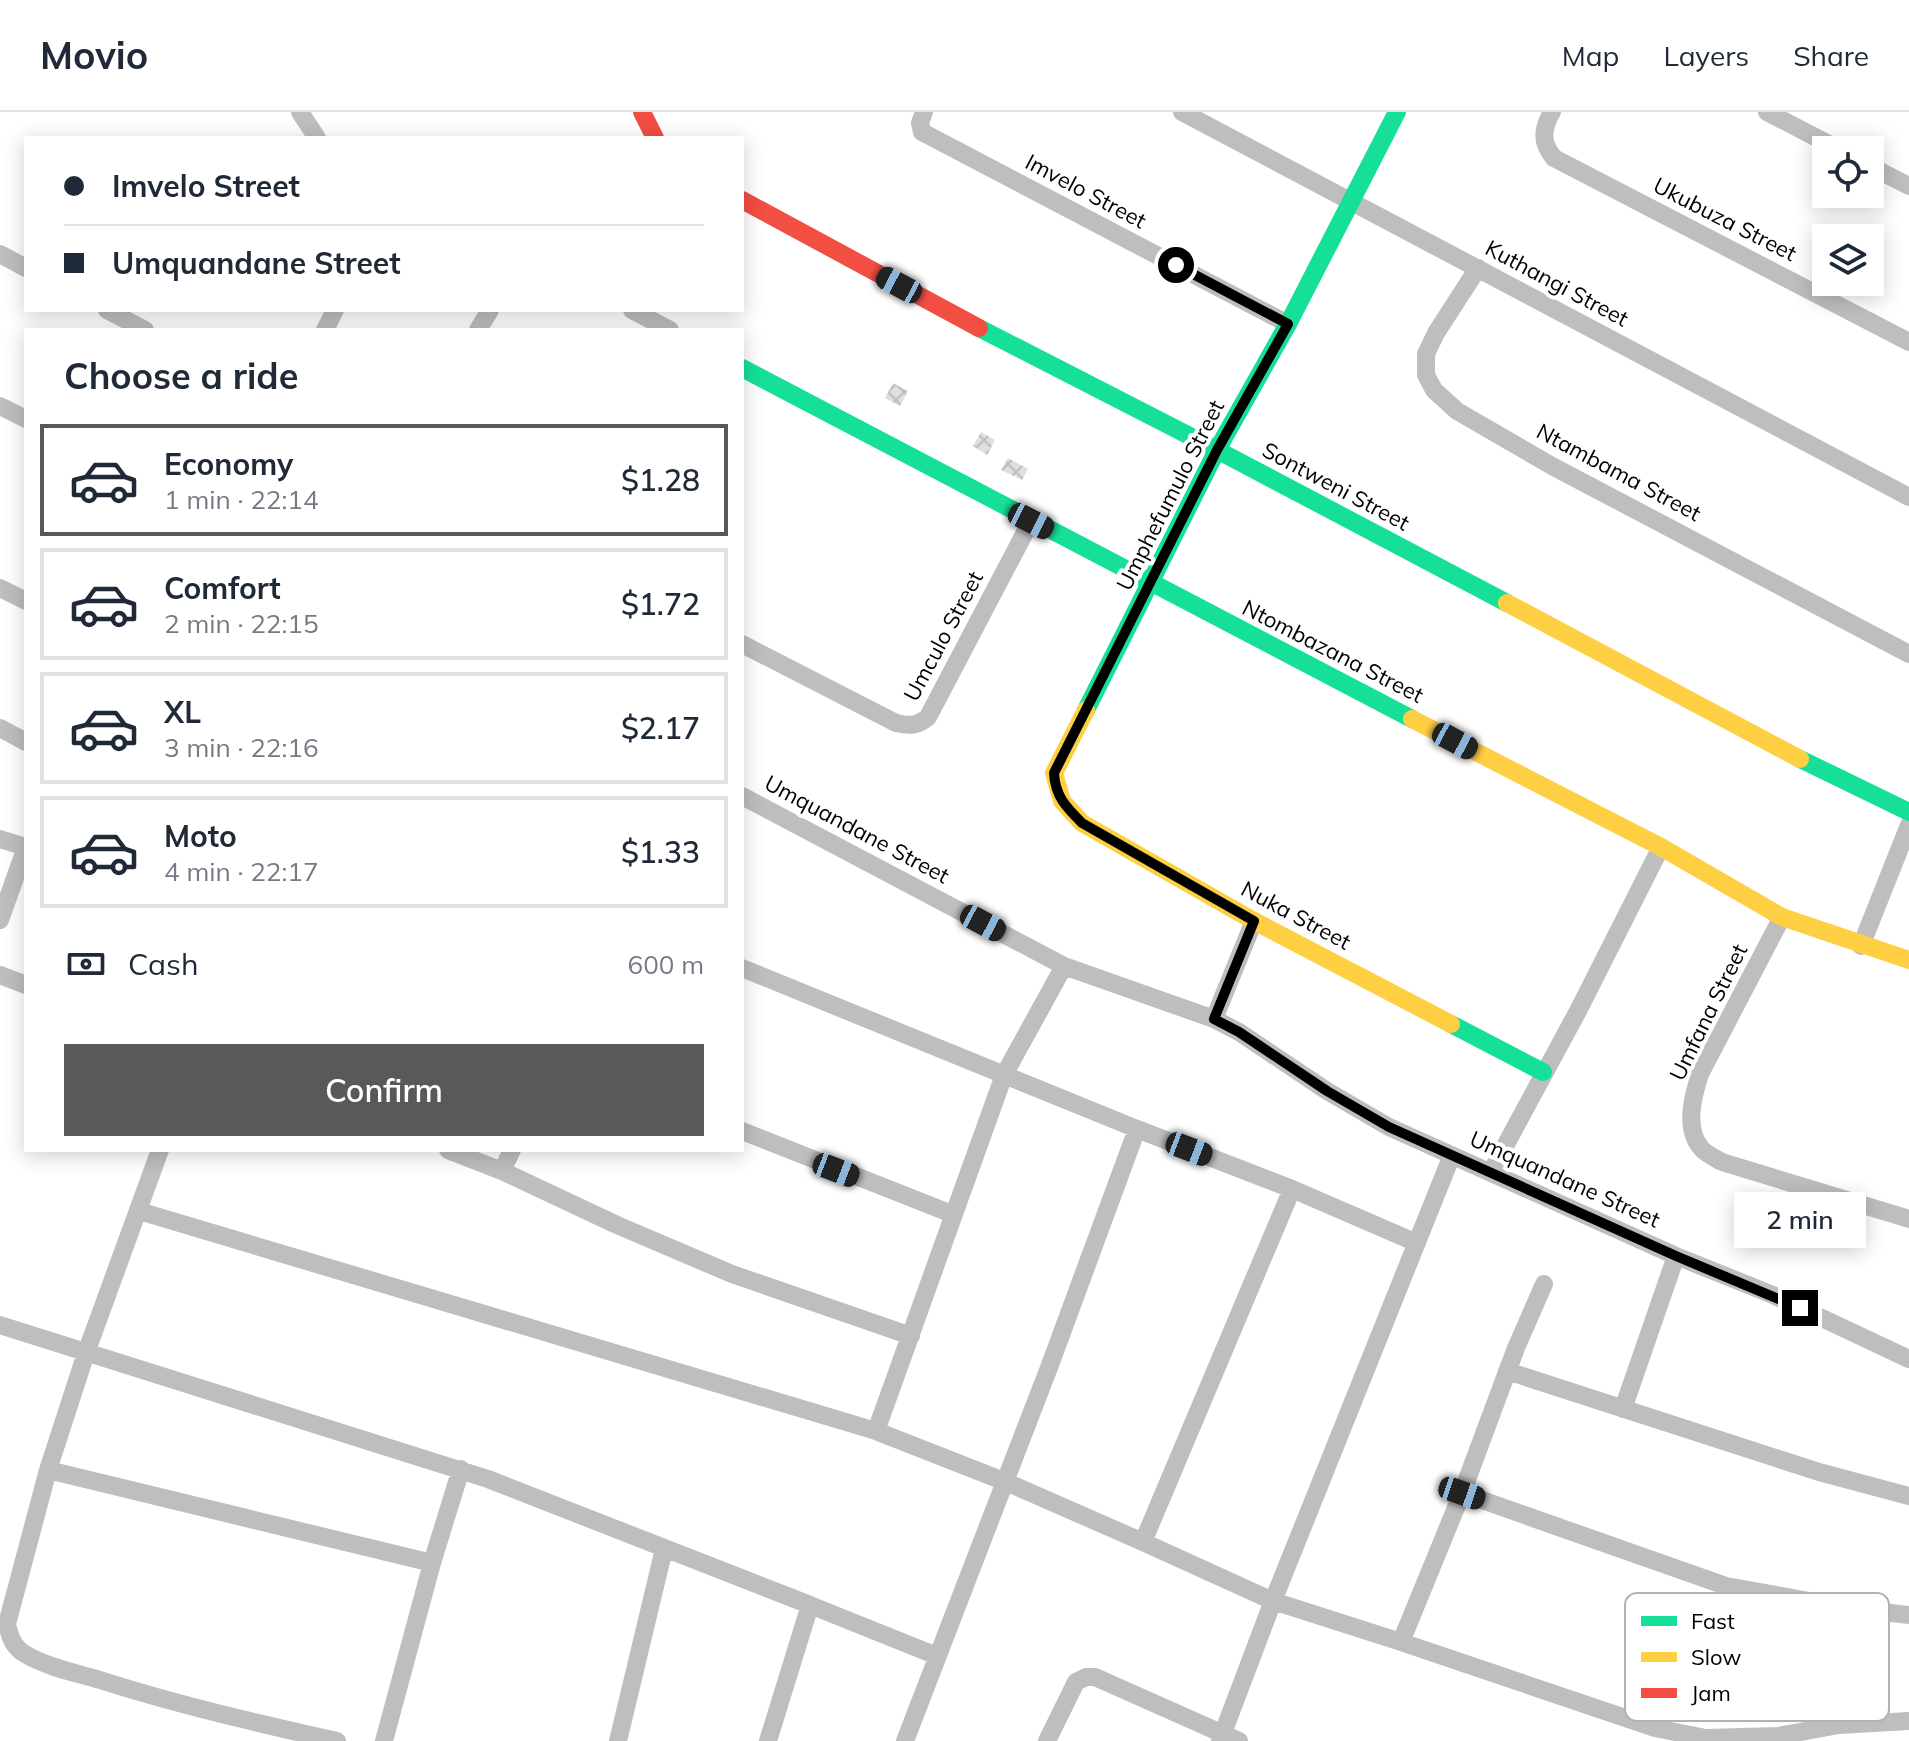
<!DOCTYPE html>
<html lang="en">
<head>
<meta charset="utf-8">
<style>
	:root { --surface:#fff; --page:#f6f6f7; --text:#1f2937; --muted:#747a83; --line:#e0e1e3; --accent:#595959 }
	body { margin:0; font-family:Mulish,sans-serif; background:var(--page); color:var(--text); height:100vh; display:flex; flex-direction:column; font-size:30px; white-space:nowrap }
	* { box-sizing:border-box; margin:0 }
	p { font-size:26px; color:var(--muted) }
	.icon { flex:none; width:44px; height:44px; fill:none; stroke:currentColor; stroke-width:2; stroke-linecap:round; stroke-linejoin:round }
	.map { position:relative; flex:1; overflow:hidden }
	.side { position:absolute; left:24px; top:216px; width:720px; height:824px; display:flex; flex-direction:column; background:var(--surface); border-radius:0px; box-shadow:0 4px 20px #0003 }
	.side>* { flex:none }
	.banner { position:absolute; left:24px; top:24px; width:720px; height:176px; border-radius:0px; box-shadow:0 4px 20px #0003; display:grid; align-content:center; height:176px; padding:0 40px; background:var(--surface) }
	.controls { position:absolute; left:1812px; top:24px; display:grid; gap:16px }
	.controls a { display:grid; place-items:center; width:72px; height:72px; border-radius:0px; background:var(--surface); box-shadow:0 4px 20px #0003; font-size:40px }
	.end { position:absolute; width:36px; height:36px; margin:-18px; border:10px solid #000; background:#fff; box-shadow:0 0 0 4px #fff }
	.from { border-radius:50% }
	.bubble { position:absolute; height:56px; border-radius:0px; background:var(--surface); box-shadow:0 4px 20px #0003; font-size:26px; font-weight:600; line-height:56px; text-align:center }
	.car { position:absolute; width:24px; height:48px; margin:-24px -12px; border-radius:10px; box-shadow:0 0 6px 2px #0007; background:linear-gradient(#222 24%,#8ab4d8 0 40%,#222 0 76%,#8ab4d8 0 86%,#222 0) }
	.banner b { display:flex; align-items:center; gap:28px; height:76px; font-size:30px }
	.banner b+b { border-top:2px solid var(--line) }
	.banner i { width:20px; height:20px; background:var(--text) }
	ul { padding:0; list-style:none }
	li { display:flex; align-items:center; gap:24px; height:112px; margin:0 16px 12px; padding:0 24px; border:4px solid var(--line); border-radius:0px }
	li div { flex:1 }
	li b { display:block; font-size:30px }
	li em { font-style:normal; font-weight:600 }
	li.selected { border-color:var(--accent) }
	li>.icon { width:72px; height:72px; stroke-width:1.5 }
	h2 { padding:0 40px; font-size:36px; line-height:96px }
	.pay { display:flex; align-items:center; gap:20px; height:88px; padding:0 40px; font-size:30px }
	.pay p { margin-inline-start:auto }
	.primary-button { display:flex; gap:16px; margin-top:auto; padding:16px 40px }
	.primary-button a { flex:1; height:92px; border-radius:0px; background:var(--accent); color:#fff; font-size:32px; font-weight:600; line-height:92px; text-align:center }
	header { display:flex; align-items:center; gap:48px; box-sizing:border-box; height:112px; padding:0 40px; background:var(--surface); border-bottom:2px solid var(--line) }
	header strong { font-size:38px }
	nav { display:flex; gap:44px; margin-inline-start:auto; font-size:28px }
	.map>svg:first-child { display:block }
	.building { fill:url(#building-cross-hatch) }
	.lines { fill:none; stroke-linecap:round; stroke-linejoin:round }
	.street { stroke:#bebebe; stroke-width:18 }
	.fast { stroke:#16e098; stroke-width:18 }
	.slow { stroke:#ffcf43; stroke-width:18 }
	.jam { stroke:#f24e42; stroke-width:18 }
	.route { stroke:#000; stroke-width:10 }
	.labels { text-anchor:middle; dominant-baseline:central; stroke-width:8; stroke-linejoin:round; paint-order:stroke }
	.street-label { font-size:22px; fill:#000; stroke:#fff }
	.key { fill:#fff; stroke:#b2b2b2; stroke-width:2 }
	.key-label { font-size:22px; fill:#000 }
</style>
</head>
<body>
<header>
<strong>Movio</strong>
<nav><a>Map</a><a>Layers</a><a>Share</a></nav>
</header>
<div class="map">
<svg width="1909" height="1629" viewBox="0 0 1909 1629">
	<defs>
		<pattern id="building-cross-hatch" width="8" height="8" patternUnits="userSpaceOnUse" patternTransform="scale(2)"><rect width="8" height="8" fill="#dfdfdf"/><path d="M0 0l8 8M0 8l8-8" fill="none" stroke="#bebebe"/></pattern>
	</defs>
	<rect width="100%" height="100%" fill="#fff"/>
	<path class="building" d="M893,271L908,279L900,294L885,286Z
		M981,320L995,328L987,343L973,334Z
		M1008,346L1028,357L1022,368L1001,358Z"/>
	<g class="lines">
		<path class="street" d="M300,0L317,26
			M924,0L920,11L922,20L1288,212
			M1182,0L1909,385
			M1552,0C1542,17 1541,31 1554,46L1909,230
			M1767,0L1840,38
			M1870,54L1909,74
			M0,142L26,156
			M1478,156L1436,221L1426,242V263L1434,278L1457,299L1552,354L1909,542
			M107,198L145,218
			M632,198L670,218
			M325,218L335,198
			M478,218L490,198
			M0,294L26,307
			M0,476L26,489
			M742,532L896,611C910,614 918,614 928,605L1031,409
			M0,616L26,630
			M742,684L1064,854L1214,907L1254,809
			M0,727L26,735
			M1782,805L1700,962C1693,984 1684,1016 1701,1036C1706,1042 1715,1046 1722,1050L1909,1107
			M0,808L26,735
			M1861,834L1909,713
			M742,856L1137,1017L1050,1253L905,1629
			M0,863L26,873
			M1214,907L1239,920L1327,979L1389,1015L1676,1144L1773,1183L1909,1247
			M1137,1017L1292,1077
			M742,1019L952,1102
			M160,1038L86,1241L48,1358L7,1512C10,1525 13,1535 25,1542C47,1555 76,1561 100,1568C178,1593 257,1611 337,1629
			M448,1038L502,1059L512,1038
			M502,1059L617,1113L732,1162L911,1224
			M1491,1060L1578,899L1661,735
			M139,1099L876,1319L1006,1370L1143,1430
			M1417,1131L1292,1077L1143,1430L1273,1489L1401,1530L1462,1381L1516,1236L1544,1172
			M0,1213L488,1367L810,1493
			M1507,1259L1819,1360L1909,1384
			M1623,1297L1676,1144
			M876,1319L1004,963L1064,854
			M48,1358L432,1451L384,1629
			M1462,1381L1726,1474L1848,1496L1909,1503
			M432,1451L461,1357
			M1401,1530L1655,1616L1706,1626L1778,1624L1839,1613L1909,1609
			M618,1629L664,1437
			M768,1629L810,1493L937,1544
			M1047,1629L1076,1570L1086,1565H1095L1239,1629
			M1220,1629L1273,1489L1452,1043"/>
		<path class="fast" d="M979,216L1217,338L1507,491
			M742,256L1412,607
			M1086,598L1217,338L1288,212L1397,0
			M1800,647L1909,700
			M1451,912L1543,960"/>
		<path class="slow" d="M1507,491L1800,647
			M1086,598L1054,661L1062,689L1082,711L1254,809L1451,912
			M1412,607L1661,735L1782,805L1909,848"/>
		<path class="jam" d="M642,0L655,26
			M742,88L979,216"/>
	</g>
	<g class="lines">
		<path class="route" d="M1176,153L1288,212L1217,338L1054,661C1055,684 1066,695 1082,711L1254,809L1214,907L1239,920L1327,979L1389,1015L1676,1144L1800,1196"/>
	</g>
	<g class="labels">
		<g class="street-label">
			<text transform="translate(1086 79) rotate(28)">Imvelo Street</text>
			<text transform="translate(1725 107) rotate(27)">Ukubuza Street</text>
			<text transform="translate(1557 171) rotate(28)">Kuthangi Street</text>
			<text transform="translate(1619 360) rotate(28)">Ntambama Street</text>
			<text transform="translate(1336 374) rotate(28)">Sontweni Street</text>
			<text transform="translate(1170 383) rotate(-63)">Umphefumulo Street</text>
			<text transform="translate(943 524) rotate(-62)">Umculo Street</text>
			<text transform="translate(1333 539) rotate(27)">Ntombazana Street</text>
			<text transform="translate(857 717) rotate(28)">Umquandane Street</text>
			<text transform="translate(1296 803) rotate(28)">Nuka Street</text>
			<text transform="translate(1708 900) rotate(-64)">Umfana Street</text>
			<text transform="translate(1565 1067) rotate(24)">Umquandane Street</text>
		</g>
	</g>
	<rect x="1625" y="1481" width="264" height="128" rx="12" class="key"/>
	<rect x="1641" y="1504" width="36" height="10" fill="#16e098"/>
	<rect x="1641" y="1540" width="36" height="10" fill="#ffcf43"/>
	<rect x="1641" y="1576" width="36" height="10" fill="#f24e42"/>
	<g class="key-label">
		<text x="1691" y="1517">Fast</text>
		<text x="1691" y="1553">Slow</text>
		<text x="1691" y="1589">Jam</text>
	</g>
</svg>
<div class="controls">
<a><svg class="icon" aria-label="locate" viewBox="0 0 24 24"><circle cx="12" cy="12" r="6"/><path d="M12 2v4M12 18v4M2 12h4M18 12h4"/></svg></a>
<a><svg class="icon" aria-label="layers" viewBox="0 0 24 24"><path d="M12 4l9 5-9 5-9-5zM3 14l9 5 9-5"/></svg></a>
</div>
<i class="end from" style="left:1176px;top:153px"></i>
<i class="end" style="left:1800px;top:1196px"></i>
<div class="bubble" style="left:1734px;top:1080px;width:132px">2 min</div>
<i class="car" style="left:899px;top:173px;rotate:298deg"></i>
<i class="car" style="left:1031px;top:409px;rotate:117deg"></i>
<i class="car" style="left:1455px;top:629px;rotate:118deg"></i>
<i class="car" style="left:983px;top:811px;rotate:118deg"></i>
<i class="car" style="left:1189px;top:1037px;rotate:111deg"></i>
<i class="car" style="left:836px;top:1058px;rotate:111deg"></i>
<i class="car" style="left:1462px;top:1381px;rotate:109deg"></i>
<div class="banner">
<b><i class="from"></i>Imvelo Street</b>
<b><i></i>Umquandane Street</b>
</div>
<section class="side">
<h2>Choose a ride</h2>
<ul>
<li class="selected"><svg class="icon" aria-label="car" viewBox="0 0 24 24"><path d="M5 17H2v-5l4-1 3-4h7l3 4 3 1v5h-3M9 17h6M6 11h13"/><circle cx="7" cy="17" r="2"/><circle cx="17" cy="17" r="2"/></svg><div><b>Economy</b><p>1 min · 22:14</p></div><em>$1.28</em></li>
<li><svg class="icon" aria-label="car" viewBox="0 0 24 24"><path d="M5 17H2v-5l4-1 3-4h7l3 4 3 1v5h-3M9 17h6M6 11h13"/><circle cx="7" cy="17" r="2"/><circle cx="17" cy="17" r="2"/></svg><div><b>Comfort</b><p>2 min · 22:15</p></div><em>$1.72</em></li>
<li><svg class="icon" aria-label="car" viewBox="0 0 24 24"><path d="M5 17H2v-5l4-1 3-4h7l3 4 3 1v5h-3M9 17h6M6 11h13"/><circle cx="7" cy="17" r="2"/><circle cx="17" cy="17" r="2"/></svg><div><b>XL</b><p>3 min · 22:16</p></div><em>$2.17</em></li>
<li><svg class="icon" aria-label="car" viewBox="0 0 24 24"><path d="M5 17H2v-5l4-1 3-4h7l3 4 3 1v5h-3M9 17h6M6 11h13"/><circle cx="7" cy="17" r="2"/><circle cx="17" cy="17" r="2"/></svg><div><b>Moto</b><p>4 min · 22:17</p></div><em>$1.33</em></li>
</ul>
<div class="pay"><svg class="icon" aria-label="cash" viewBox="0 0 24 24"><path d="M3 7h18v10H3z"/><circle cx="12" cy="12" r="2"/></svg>Cash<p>600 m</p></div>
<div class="primary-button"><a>Confirm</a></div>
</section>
</div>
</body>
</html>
